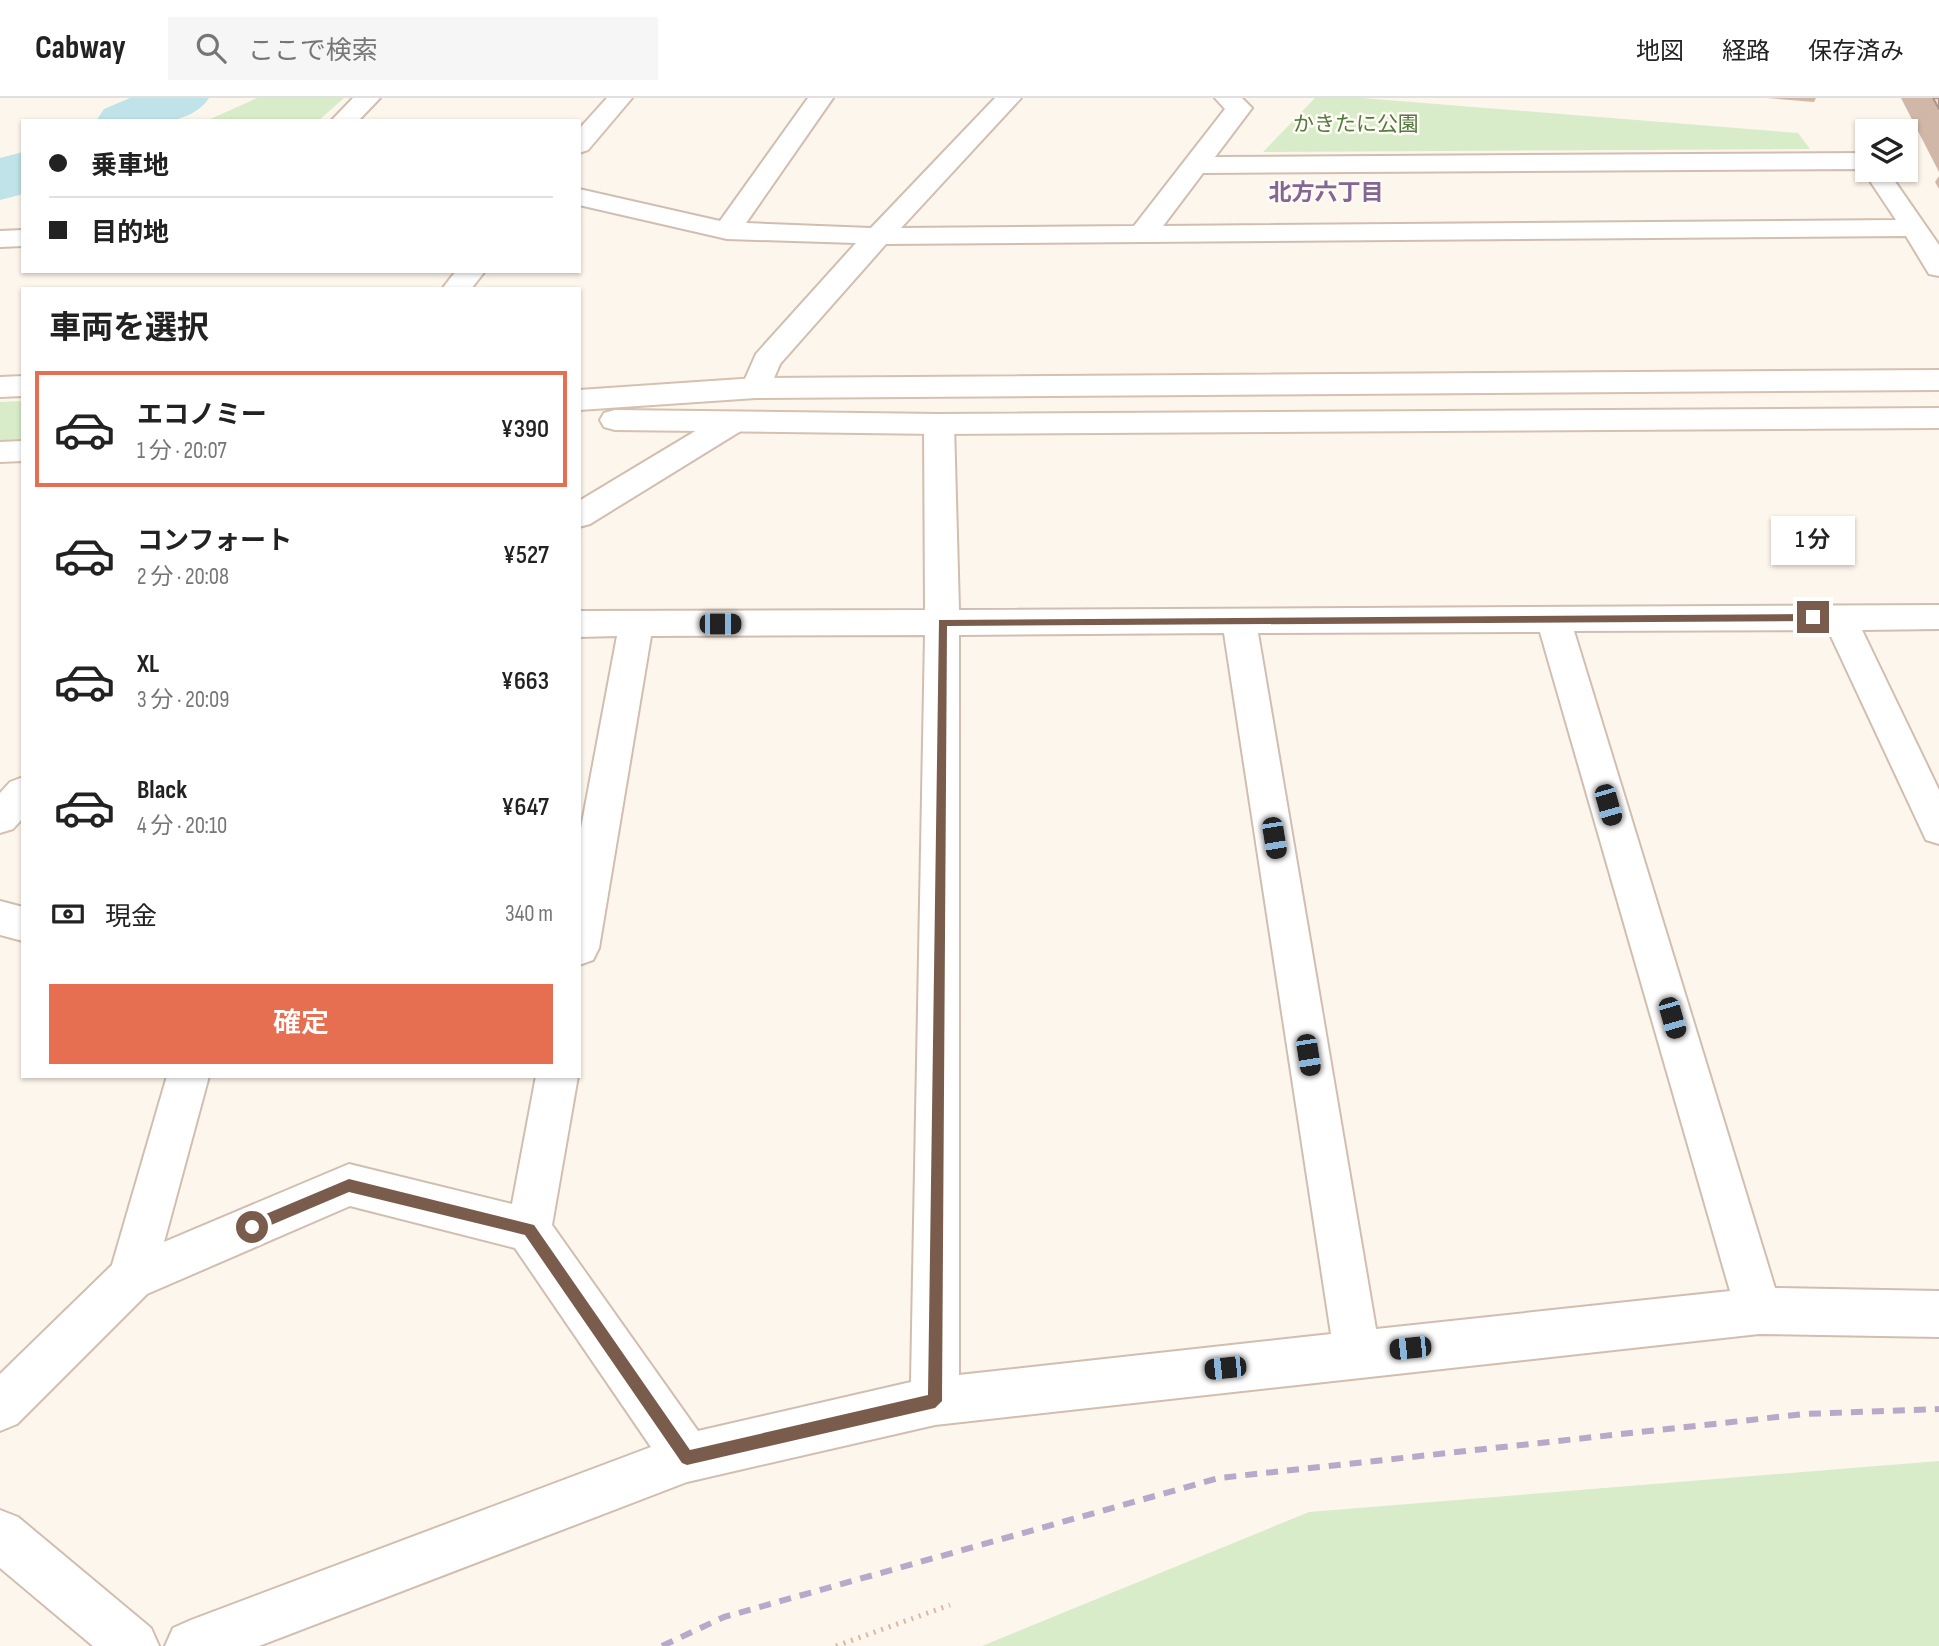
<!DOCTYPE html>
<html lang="ja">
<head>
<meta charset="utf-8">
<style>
	:root { --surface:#fff; --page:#f6f6f6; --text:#222; --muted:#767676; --line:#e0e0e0; --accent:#e76f51 }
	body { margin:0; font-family:"Sofia Sans Condensed","Noto Sans JP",sans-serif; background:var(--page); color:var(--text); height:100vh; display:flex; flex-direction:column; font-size:26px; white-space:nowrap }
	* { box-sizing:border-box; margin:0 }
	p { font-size:23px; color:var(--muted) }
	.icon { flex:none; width:38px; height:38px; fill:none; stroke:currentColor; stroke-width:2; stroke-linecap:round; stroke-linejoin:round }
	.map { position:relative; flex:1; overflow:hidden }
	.details { position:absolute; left:21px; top:189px; width:560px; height:791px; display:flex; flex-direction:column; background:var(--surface); border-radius:0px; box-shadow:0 2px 5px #0004 }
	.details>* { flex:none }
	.guide { position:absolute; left:21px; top:21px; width:560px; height:154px; border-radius:0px; box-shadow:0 2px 5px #0004; display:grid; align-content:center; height:154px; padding:0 28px; background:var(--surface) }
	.fabs { position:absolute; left:1855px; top:21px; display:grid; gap:14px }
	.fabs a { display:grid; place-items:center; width:63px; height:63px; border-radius:0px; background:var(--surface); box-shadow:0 2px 5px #0004; font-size:35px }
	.end { position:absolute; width:32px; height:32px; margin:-16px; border:9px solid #7a5c4d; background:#fff; box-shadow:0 0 0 4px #fff }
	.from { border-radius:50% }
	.bubble { position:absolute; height:49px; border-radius:0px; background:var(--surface); box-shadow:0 2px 5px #0004; font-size:23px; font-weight:600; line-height:49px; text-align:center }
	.car { position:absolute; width:21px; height:42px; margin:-21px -10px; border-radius:9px; box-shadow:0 0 5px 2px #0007; background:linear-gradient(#222 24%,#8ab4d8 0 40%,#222 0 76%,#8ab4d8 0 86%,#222 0) }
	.guide b { display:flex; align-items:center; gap:24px; height:66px; font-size:26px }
	.guide b+b { border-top:2px solid var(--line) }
	.guide i { width:18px; height:18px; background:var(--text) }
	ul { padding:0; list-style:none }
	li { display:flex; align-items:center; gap:21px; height:116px; margin:0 14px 10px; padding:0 14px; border:4px solid transparent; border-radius:0px }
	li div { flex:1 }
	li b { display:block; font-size:26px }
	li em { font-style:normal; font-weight:600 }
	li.current { border-color:var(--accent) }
	li>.icon { width:63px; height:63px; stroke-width:1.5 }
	h2 { padding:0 28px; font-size:32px; line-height:84px }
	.pay { display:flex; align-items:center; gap:18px; height:77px; padding:0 28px; font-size:26px }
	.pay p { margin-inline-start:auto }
	.primary-button { display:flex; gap:14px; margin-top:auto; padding:14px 28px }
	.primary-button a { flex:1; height:80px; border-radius:0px; background:var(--accent); color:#fff; font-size:28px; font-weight:600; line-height:80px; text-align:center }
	header { display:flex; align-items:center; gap:42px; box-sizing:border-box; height:98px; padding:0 35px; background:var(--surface); border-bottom:2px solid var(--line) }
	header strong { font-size:33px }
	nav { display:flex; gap:38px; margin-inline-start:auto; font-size:24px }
	.search { width:490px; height:63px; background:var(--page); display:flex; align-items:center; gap:18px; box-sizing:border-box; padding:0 24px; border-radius:0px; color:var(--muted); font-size:26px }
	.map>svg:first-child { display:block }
	.green { fill:#d8ecc9 }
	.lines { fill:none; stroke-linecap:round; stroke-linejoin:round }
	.river { fill:#bfe3e8; fill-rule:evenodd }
	.street-casing { stroke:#d1beb0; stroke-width:4 }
	.secondary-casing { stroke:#d6c0b0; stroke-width:4 }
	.path { stroke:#d9b8a5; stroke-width:5; stroke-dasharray:2 6; stroke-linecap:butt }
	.street { fill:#fff; fill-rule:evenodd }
	.secondary { fill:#fff; fill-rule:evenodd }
	.rail { stroke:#b9a8c9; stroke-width:6; stroke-dasharray:12 9; stroke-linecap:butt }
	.wall { fill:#d1b7a8 }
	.building { fill:#f3d5c3; stroke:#aa9588; stroke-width:2 }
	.route { fill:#7a5c4d }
	.labels { text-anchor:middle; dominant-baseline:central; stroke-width:5; stroke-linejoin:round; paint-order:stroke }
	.far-park-label { font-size:21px; fill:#537a41; stroke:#fffaf3 }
	.far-neighbourhood-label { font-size:23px; font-weight:bold; fill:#846695; stroke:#fffaf3 }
</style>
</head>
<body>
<header>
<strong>Cabway</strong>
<div class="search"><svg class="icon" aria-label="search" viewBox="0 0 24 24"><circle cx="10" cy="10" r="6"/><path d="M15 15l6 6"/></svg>ここで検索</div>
<nav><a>地図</a><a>経路</a><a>保存済み</a></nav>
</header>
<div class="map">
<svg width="1939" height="1548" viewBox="0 0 1939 1548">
	<rect width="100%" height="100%" fill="#fdf6ec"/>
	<path class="green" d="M257,0H344L318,23H206Z
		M1315,0H1362L1798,35L1810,51L1263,54Z
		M23,303V343L0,345V304Z
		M1939,1363V1548H982L1309,1414Z"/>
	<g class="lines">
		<path class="river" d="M130,0H209C186,34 132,23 96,23L104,11Z
			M23,54V96L0,102V60Z"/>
		<g class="street-casing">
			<path id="street" d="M353,0H380L358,23H331Z
				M808,0H833L746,125L871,130L995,0H1021L901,130L1134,128L1225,11L1215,0H1242L1252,10L1215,59L1867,55V72H1887L1939,147V178L1929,176L1906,138L886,146L780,266L767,297L756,300L745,297L741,290L756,256L856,145L727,141L579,107V91L720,123ZM1862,71L1896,122L1163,128L1203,75Z
				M23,132V148L0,149V133Z
				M733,314L744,317L748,324L744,331L590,426L579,429V403L722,317Z
				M939,316L950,319L954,326L959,512L1939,507V531L1862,532L1939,692V746L1926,742L1828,532L1574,533L1775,1190L1939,1193V1239L1759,1236L935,1327L687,1384L259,1548H165L173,1530L191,1522L651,1349L515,1150L350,1108L147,1196L17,1326L0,1333V1276L112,1167L167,978H209L164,1144L349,1066L512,1106L536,978H578L552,1127L698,1333L911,1284L925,537L651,538L599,850L593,862L579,867V741L617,538L579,539V513L925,512L924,326L928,319ZM1540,534L1730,1193L1376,1231L1258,535ZM1224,535L1331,1236L959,1277V537Z
				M0,803L23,809V843L0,837Z
				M0,1412L18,1419L151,1530L159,1548H93L0,1470Z"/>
		</g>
		<g class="secondary-casing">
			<path id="secondary" d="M607,0H632L588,52L579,55V31Z
				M456,173H485L471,191H442Z
				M1939,272V292L756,300L579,312V292L756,280Z
				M23,278V298L0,299V279Z
				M1939,310V330L939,336L615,332L604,329L600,322L604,315L615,312L939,316Z
				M23,343V363L0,364V344Z
				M23,679V720L13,731L0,735V695L10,684Z"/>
		</g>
		<path class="path" d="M836,1548L950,1507"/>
		<use href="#street" class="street"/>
		<use href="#secondary" class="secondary"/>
		<path class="rail" d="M662,1548L724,1519L1219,1380L1805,1316L1939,1311"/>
	</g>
	<path class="wall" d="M1767,0H1816L1814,4Z
		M1901,0H1939V74Z
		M1939,78V91L1935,84Z"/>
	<path class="building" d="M1933,0H1939V11Z"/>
	<path class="route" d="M1813,516L1818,519L1813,523L947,528L942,1303L935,1310L687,1367L682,1365L525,1137L349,1094L252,1135L245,1129L247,1124L349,1081L534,1127L690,1352L928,1297L939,522Z"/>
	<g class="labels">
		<g class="far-park-label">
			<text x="1356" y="26">かきたに公園</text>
		</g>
		<g class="far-neighbourhood-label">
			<text x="1326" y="95">北方六丁目</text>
		</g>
	</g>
</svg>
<div class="fabs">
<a><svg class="icon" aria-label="layers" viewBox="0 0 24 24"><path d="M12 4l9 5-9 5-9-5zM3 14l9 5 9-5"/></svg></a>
</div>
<i class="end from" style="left:252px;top:1129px"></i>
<i class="end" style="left:1813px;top:519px"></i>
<div class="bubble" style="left:1771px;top:418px;width:84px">1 分</div>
<i class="car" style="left:720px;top:526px;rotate:90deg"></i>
<i class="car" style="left:1608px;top:707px;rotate:164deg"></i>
<i class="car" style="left:1274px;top:740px;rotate:171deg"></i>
<i class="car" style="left:1672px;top:920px;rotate:164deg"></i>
<i class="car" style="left:1308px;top:957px;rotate:171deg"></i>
<i class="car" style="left:1410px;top:1250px;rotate:264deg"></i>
<i class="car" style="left:1225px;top:1270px;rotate:264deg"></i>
<div class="guide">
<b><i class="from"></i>乗車地</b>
<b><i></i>目的地</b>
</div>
<section class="details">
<h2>車両を選択</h2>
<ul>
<li class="current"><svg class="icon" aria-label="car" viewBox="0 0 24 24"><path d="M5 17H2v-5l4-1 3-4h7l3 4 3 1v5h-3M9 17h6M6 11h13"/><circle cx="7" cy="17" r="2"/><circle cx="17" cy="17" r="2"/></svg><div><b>エコノミー</b><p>1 分 · 20:07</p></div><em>¥390</em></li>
<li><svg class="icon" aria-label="car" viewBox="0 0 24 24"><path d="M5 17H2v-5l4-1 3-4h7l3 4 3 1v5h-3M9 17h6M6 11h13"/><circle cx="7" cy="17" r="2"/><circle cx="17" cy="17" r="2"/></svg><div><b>コンフォート</b><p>2 分 · 20:08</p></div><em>¥527</em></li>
<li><svg class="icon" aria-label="car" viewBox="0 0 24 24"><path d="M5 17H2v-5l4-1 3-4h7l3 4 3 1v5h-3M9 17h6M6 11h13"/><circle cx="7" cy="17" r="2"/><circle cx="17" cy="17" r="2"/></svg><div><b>XL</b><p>3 分 · 20:09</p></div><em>¥663</em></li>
<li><svg class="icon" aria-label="car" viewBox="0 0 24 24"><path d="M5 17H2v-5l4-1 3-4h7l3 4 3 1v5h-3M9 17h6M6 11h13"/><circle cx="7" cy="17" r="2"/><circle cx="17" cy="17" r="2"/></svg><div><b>Black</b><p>4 分 · 20:10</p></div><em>¥647</em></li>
</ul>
<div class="pay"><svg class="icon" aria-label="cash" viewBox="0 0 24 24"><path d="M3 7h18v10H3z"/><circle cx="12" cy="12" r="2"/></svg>現金<p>340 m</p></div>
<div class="primary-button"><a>確定</a></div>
</section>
</div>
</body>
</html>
